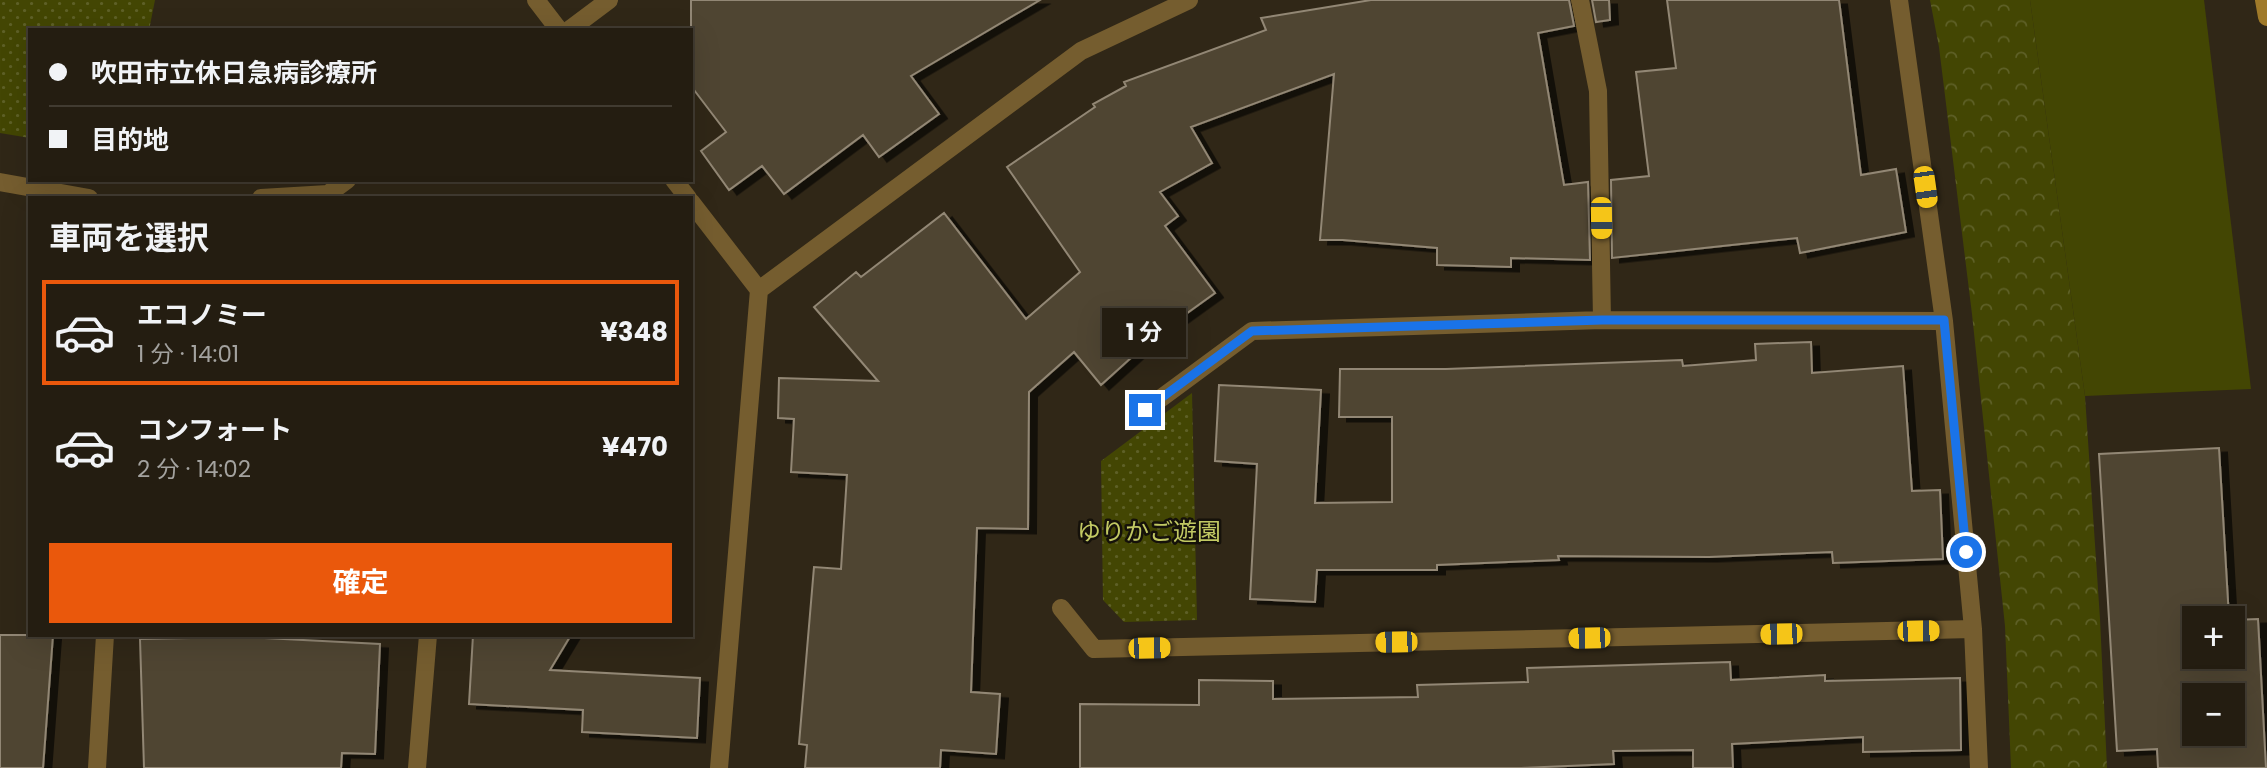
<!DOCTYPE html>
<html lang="ja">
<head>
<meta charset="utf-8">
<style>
	:root { --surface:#241d11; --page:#2c261a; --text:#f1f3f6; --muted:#a3a29f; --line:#413b31; --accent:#ea580c }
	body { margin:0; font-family:Poppins,"Noto Sans JP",sans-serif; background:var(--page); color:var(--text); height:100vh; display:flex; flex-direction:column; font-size:26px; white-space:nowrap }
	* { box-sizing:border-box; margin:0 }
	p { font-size:23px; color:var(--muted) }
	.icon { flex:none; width:38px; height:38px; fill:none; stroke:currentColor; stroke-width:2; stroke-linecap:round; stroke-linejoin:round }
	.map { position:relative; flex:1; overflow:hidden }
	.details { position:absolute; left:28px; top:196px; width:665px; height:441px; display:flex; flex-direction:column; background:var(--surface); border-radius:0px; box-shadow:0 7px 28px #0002,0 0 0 2px var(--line) }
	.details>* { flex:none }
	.guide { position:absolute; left:28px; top:28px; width:665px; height:154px; border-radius:0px; box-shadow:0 7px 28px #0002,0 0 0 2px var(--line); display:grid; align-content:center; height:154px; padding:0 21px; background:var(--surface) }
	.fabs { position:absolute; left:2182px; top:606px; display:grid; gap:14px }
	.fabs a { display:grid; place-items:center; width:63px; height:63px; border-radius:0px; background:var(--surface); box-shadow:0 7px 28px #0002,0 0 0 2px var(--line); font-size:35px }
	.end { position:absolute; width:32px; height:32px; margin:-16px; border:9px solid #1a73e8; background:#fff; box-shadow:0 0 0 4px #fff }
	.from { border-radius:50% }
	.bubble { position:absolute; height:49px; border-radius:0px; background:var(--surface); box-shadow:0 7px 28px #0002,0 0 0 2px var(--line); font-size:23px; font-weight:700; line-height:49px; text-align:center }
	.car { position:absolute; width:21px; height:42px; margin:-21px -10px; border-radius:9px; box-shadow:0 0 5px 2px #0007; background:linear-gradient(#f5c518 24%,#345 0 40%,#f5c518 0 76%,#345 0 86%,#f5c518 0) }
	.guide b { display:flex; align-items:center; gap:24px; height:66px; font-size:26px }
	.guide b+b { border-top:2px solid var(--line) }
	.guide i { width:18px; height:18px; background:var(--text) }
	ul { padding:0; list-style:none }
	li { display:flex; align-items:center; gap:21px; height:105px; margin:0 14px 10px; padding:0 7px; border:4px solid transparent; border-radius:0px }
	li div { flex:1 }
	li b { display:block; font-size:26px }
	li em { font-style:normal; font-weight:700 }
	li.on { border-color:var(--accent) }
	li>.icon { width:63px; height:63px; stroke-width:1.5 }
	h2 { padding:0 21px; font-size:32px; line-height:84px }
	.button { display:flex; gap:14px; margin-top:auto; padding:14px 21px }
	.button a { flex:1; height:80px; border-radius:0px; background:var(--accent); color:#fff; font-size:28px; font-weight:700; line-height:80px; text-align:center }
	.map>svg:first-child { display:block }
	.forest { fill:url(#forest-crowns) }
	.park { fill:url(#park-dots) }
	.garden { fill:#434603 }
	.building { fill:#4f4533; stroke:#928774; stroke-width:2; fill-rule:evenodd; filter:url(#shadow) }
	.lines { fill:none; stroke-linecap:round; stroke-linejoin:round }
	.minor { stroke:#755d2f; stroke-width:18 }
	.tertiary { stroke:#755d2f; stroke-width:18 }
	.secondary { stroke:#a07a29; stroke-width:18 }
	.route { stroke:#1a73e8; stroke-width:9 }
	.labels { text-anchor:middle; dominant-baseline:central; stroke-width:5; stroke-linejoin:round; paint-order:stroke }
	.park-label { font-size:24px; fill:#c2c963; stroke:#15110a }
</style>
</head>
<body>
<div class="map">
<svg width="2267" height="768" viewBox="0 0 2267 768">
	<defs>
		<pattern id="forest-crowns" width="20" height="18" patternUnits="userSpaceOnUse" patternTransform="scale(1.75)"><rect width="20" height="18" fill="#434603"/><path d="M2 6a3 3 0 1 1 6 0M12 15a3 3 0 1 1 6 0" fill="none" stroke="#5e6027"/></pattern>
		<pattern id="park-dots" width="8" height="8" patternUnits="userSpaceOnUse" patternTransform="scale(1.75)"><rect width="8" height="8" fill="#434603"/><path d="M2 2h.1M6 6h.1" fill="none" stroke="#5e6027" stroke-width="1.8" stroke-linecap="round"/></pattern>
		<filter id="shadow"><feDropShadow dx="8" dy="4.5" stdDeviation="0" flood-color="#0009"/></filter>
	</defs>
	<rect width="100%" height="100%" fill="#302717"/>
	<path class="forest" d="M1930,0H2030L2085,396L2100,619L2107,768H2011L2005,626L1972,314L1939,47Z"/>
	<path class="park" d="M0,0H155L149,30H30V138L0,133Z
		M1192,393L1197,620L1124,622L1103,600L1101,461Z"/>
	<path class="garden" d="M2030,0H2204L2251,389L2085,396Z"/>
	<path class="building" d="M691,0H1040L911,76L939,114L879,157L863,135L784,194L762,166L729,190L701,151L726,132L691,86Z
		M1371,0H1569L1574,26L1538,33L1564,185L1588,182L1590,260L1511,258V267L1437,265V248L1343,240H1320L1334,74L1191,127L1212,163L1160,192L1178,216L1165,226L1215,293L1154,337L1101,385L1074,352L1029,392L1028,529L977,528L971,692L1000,694L996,754L941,750L940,768H805L807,745L799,744L814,567L841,569L847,475L791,472L794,419L778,418L779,378L878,381L814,307L856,272L861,277L944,213L1026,319L1080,272L1007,167L1095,107L1093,104L1126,86L1124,82L1266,30L1261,18Z
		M1592,0H1609L1610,20L1596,22Z
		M1667,0H1839L1861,175L1896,169L1906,232L1800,253L1797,238L1612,258L1611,180L1649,176L1636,72L1676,68Z
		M1811,342L1812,373L1903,366L1912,491L1940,490L1943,559L1833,563L1832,552L1709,557L1558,556L1559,560L1437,565V570H1317L1315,602L1250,599L1257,464L1215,461L1219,385L1321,390L1315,503L1392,502V417H1339L1340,369H1446L1682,360L1683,366L1756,360L1755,344Z
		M2219,448L2229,618H2194V656H2233V620L2258,619L2266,768H2158L2157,749L2117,751L2099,454ZM2194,695H2233V733H2194Z
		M0,635H53L43,768H0Z
		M473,635H571L550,670L700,678L697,738L582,732L583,710L469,704Z
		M243,637L380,644L375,754L342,753L341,768H144L140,639Z
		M1730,662L1731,680L1825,675V681L1960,678L1961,750L1863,752V737L1732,744L1733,768H1693V750L1613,751L1614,764L1521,768H1080V704L1199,705V680L1273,681V699L1418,697L1417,685L1528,682L1527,668Z"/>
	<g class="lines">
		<path class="minor" d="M536,0L559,30
			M1580,0L1598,91L1602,320
			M1899,0L1944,321L1973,629L1979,768
			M674,180L688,198
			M691,202L759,290L719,768
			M759,290L1081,51L1189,0
			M1145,410L1252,331L1602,320L1944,321
			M1061,608L1094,649L1973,629
			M97,768L105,635
			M417,768L428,635"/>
		<path class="tertiary" d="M569,30L609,0
			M0,182L89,198
			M261,198L328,194L347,180"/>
		<path class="secondary" d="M2264,0L2267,17"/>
	</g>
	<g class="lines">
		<path class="route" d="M1145,410L1252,331L1602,320H1944L1966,552"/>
	</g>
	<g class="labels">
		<g class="park-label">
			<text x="1149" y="531">ゆりかご遊園</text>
		</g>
	</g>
</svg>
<div class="fabs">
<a>+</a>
<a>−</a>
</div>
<i class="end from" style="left:1966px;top:552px"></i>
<i class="end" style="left:1145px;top:410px"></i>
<div class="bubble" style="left:1102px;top:308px;width:84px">1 分</div>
<i class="car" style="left:1925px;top:187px;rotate:172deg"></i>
<i class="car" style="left:1601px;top:218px;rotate:179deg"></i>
<i class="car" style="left:1918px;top:631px;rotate:89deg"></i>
<i class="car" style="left:1781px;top:634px;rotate:269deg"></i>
<i class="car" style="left:1589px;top:638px;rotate:269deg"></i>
<i class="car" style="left:1396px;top:642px;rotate:269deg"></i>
<i class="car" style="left:1149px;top:648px;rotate:89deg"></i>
<div class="guide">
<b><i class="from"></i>吹田市立休日急病診療所</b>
<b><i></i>目的地</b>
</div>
<section class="details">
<h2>車両を選択</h2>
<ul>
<li class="on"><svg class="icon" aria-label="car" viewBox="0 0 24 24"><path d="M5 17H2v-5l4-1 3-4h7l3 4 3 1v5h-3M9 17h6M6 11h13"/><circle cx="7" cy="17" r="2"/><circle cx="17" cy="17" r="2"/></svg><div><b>エコノミー</b><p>1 分 · 14:01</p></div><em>¥348</em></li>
<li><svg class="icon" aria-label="car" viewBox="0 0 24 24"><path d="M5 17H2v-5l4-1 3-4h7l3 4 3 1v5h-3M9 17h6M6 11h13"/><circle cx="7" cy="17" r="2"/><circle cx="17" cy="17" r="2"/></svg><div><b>コンフォート</b><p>2 分 · 14:02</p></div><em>¥470</em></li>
</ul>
<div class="button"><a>確定</a></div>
</section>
</div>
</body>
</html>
